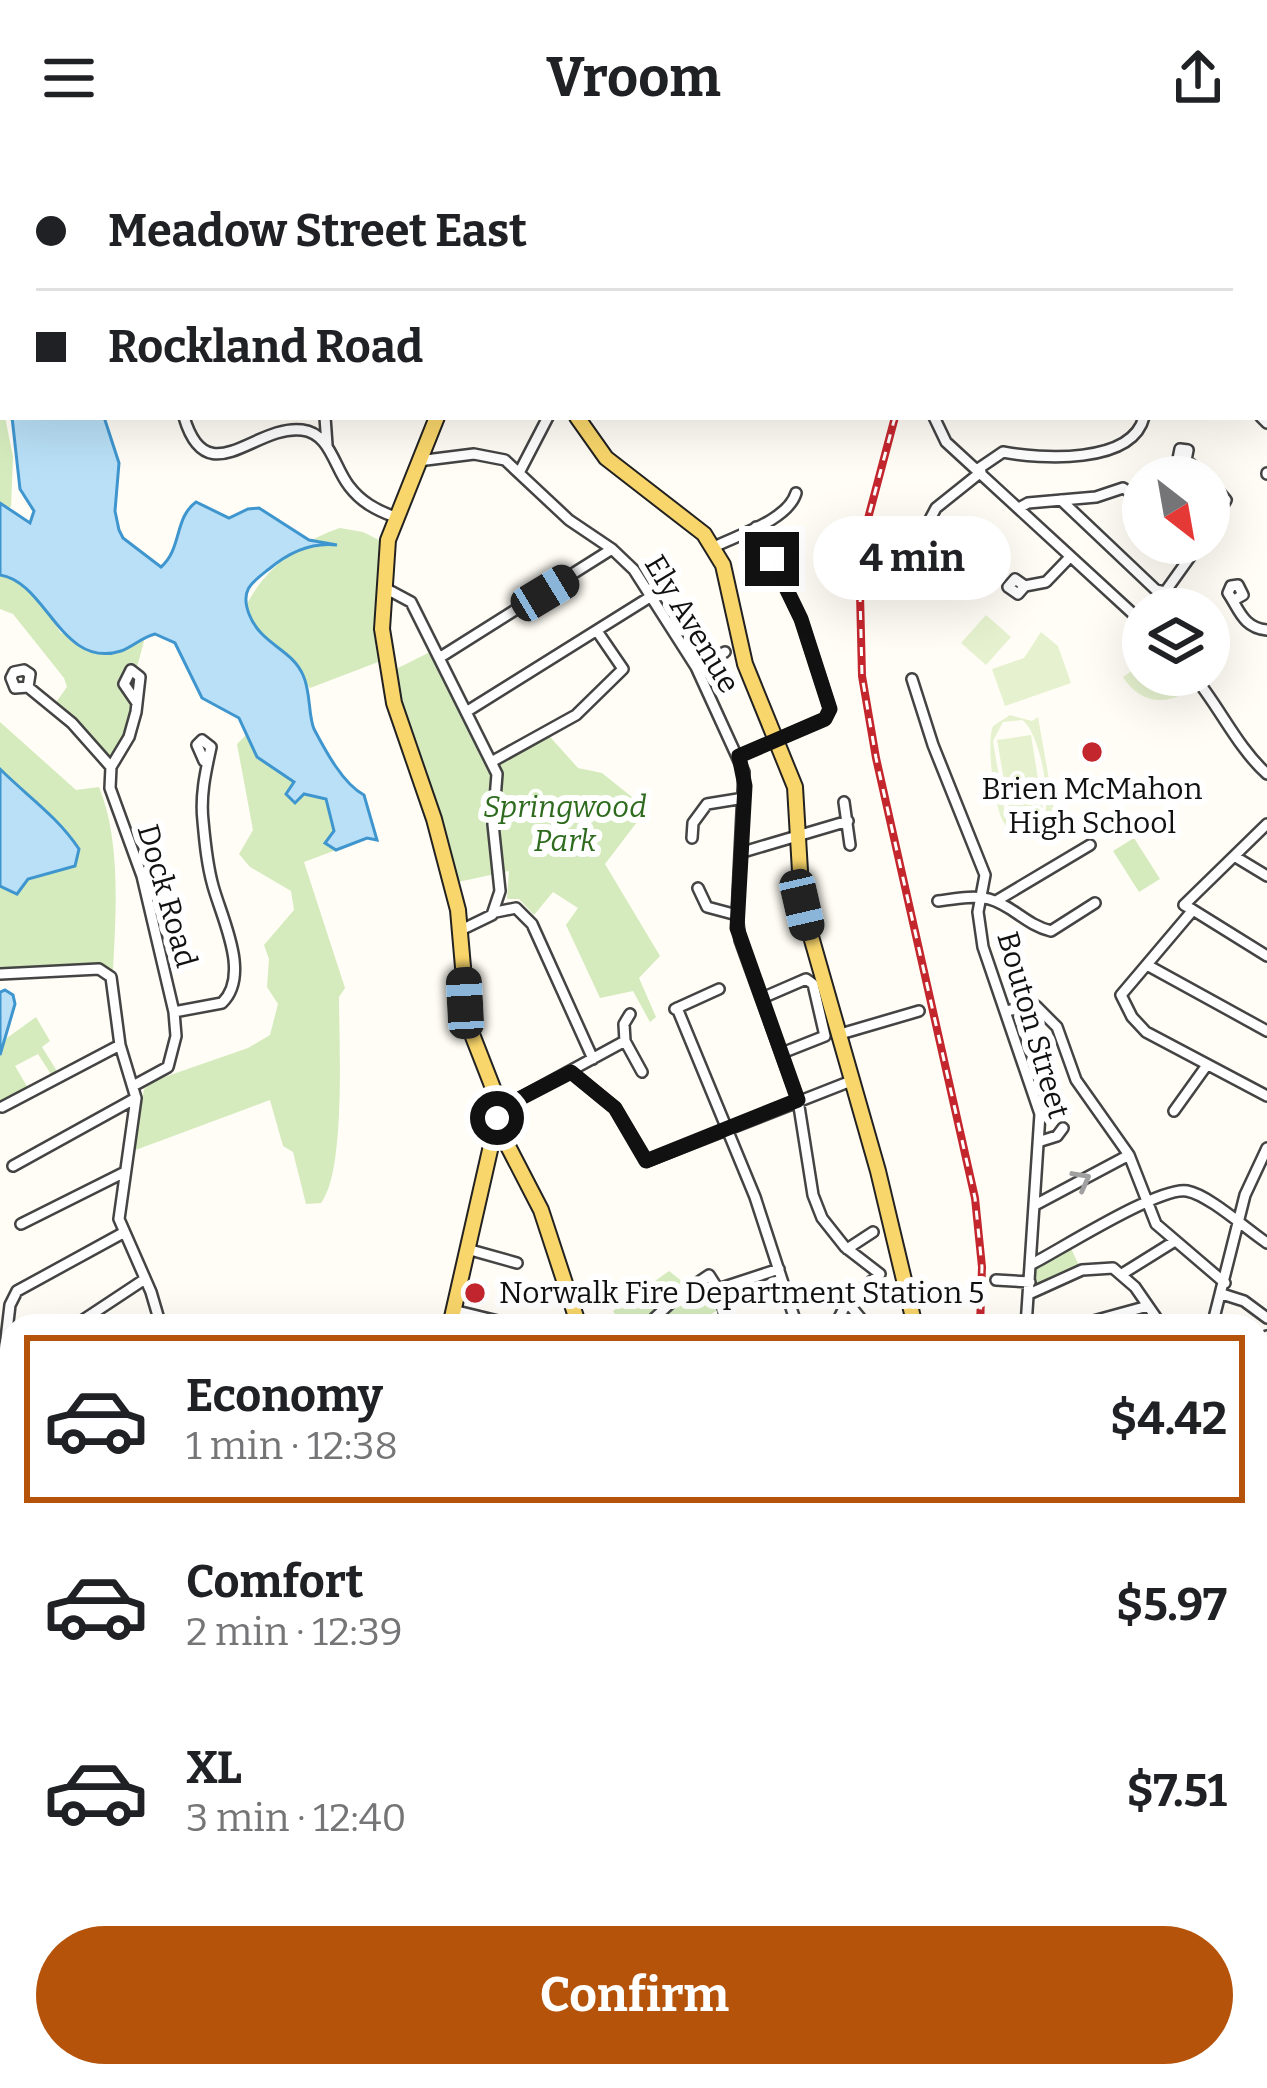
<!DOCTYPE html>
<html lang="en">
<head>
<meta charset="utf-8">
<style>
	:root { --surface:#fff; --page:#f2f2f2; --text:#202124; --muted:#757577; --line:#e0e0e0; --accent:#b45309 }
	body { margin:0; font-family:Bitter,serif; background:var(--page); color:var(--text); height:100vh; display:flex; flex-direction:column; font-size:45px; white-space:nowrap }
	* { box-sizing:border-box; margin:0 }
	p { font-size:39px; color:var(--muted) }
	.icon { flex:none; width:66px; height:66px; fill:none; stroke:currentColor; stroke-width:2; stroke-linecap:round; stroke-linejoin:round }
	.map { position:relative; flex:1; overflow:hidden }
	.sheet { position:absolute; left:0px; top:1158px; width:1269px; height:774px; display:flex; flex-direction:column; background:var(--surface); border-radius:36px 36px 0 0; box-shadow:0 12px 48px #0002 }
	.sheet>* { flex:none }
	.banner { position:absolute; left:0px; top:0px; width:1269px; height:264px; box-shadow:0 12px 48px #0002; display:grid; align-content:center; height:264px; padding:0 36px; background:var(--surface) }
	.needle { width:78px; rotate:149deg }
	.buttons { position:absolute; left:1122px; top:300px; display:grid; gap:24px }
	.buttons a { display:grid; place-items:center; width:108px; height:108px; border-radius:50%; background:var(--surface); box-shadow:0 12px 48px #0002; font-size:60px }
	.end { position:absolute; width:54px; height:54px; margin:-27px; border:15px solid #111; background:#fff; box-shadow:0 0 0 6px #fff }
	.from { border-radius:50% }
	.bubble { position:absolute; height:84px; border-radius:42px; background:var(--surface); box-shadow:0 12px 48px #0002; font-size:39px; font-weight:700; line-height:84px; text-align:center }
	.car { position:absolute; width:36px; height:72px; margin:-36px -18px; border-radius:15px; box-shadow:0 0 9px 3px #0007; background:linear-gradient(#222 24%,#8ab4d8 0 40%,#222 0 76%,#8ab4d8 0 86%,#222 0) }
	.banner b { display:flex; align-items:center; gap:42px; height:114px; font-size:45px }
	.banner b+b { border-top:3px solid var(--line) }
	.banner i { width:30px; height:30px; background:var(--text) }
	ul { padding:21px 0 0; list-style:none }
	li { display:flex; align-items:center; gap:36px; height:168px; margin:0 24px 18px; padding:0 12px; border:6px solid transparent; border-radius:0px }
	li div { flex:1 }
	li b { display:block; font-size:45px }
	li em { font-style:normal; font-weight:700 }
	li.on { border-color:var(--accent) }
	li>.icon { width:108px; height:108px; stroke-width:1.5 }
	.cta { display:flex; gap:24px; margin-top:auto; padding:24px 36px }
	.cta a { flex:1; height:138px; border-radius:72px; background:var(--accent); color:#fff; font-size:48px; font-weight:700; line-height:138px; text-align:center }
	header { display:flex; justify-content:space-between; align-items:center; height:156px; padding:0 36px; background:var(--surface); font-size:54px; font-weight:700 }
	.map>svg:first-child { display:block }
	.green { fill:#d5ebbd }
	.pitch { fill:#e6f2cf; fill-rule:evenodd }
	.water { fill:#b9e0f7; stroke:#3f96cf; stroke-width:3 }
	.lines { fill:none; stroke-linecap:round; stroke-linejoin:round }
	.stream { stroke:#3f96cf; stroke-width:3 }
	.ferry { stroke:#1768a6; stroke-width:3; stroke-dasharray:15 12; stroke-linecap:butt }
	.minor-casing { stroke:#444; stroke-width:14 }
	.major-casing { stroke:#222; stroke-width:18 }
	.minor { stroke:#fff; stroke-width:9 }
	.major { stroke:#f9d66b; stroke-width:14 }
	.rail-casing { stroke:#c4262e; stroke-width:8 }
	.rail { stroke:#fff; stroke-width:3; stroke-dasharray:9; stroke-linecap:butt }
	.oneway { stroke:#a0a0a0 }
	.route { stroke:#111; stroke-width:15 }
	.poi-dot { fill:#c4262e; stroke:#fff; stroke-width:4.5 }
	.labels { text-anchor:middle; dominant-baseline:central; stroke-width:12; stroke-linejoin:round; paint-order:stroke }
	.street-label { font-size:30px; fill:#111; stroke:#fff }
	.poi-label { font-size:30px; fill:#111; stroke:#fff }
	.park-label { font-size:30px; font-style:italic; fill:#2f6b1f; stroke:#fff }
</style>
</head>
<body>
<header><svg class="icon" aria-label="menu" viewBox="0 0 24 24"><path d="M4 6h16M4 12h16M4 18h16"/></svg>Vroom<svg class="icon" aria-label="share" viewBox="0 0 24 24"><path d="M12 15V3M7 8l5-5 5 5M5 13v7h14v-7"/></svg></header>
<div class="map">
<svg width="1267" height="1932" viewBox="0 0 1267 1932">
	<rect width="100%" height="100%" fill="#fffdf5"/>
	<path class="green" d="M0,236L13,301L11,351L4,352L0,348Z
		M340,372L363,376L387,388L386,503L310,532C297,514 279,506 265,490C257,482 254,469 243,457C259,416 302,384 340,372Z
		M0,419C30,424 45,453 61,477L123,494L141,482L144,485L137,511L128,514L122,523C139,559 131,568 113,602L109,603L54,549L67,531L64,522L13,458L0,453Z
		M436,493L487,605L543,573L578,612L602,617L647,653L605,708L660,800L639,822L656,861L650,866L633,835L600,842L566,769L578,752L553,736L534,759L519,743H507L509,715L458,726L388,517Z
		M0,566L76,634L99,631C121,685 116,756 113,814L0,819Z
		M248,577L257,601L295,626V647L304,637L326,642L334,675L326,687L336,694L304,706L345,832L339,841C339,885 346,1016 321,1047L306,1048L293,996L283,990L270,944L133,995L144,933L156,924L248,892L270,879L278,848L267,831L269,803L264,789L294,754L291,735L250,711L239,698L253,674L237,588Z
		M1134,682L1160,723L1139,736L1113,695Z
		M36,861L50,885L42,891L60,920L54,923L38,898L15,910L31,937L0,954V887Z
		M1070,1090L1080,1112L1033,1133L1034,1110Z
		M669,1115L688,1130L708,1118L715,1119L728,1148L691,1170H622L613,1155Z
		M1257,1349L1267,1364V1577L1257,1575V1396L1263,1378L1257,1368Z"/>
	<path class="pitch" d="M986,459L1011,481L986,509L961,487Z
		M1041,476L1058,490L1071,527L1005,550L992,513L1024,502Z
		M1143,507V519H1177L1187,536C1162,550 1139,546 1123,521Z
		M1010,559L1032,565L1038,561L1057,668L1049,665L1030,679C1020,679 1011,677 1004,667C994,652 986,586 993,570ZM1022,564C1041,577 1053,649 1042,668L1027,675L1014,671L1005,657L993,585L1003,566Z
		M1031,579L1043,654L1010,659L997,584Z"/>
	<path class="water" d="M0,0L101,3H3V232Z
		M12,261H104L119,307L115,355L119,374L123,382L161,411C182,393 174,362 196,346L229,362L248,353L259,352L309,384L337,389C312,386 288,397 269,413C251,427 240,434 249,458C261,489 291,492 303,519C311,536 308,559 314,573C325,594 343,628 364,639L377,684L367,682L336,694L325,687L334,675L326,643L304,638L295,647L286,638L294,626L257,601L239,562L202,542L175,487L155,478C142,481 133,491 121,495C61,514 47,426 0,419V347L30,367L34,355L20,333Z
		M0,613C27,640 57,660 79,693L75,710L28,723L17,738L0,730Z
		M5,834L13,839L15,848L0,899V836Z
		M0,1291L12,1300V1920H613L635,1932H0Z"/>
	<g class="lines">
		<path class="stream" d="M404,0V3
			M1011,0L1013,3"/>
		<path class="ferry" d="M0,1695L12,1703
			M476,1920L514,1932"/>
		<g class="minor-casing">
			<path id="minor" d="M634,0L635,3
				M703,0L707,3
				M169,3L170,0
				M278,3V0
				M505,3V0
				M796,3L797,0
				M1175,3H1205
				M1266,64L1267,63
				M184,261C207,339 255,268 302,274C330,277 334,311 349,330C361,346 376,354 395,361
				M325,261L327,289
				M934,261L946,286L1143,467
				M1261,261L1267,267
				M1186,304L1188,294L1180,293L1178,303L1186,304L1206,321
				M418,305L474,298L505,304L569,364L612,393L634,414L696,511L744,616L737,759L740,784L798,944L813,1039L822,1062L845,1091L880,1118L847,1146L835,1170
				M978,313L1003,296C1040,303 1132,309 1144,261
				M520,315L548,261
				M1267,317V318
				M1209,324L1226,344L1209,374
				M1061,344L1156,434L1165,436L1200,387
				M1019,352L1028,347L1096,341L1123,332L1143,344
				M919,384L927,391L919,400L912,396V388L919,384L936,352L981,316
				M714,391C738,379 788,364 796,337
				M1025,430L1015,423L1008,431L1018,438L1025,430L1046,426L1070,401
				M383,431L411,446L497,618L493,668L500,735L492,759L461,774
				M1234,444L1243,439L1238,429L1231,430L1228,437C1239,453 1243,472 1267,474
				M439,502L612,393
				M696,511L725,496
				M1193,519C1219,550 1237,591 1267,618
				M912,523L933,589L985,719L978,756L983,791L1040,958L1026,1170
				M28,531L30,518L24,514L14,516L11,522L15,532L28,531L72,567L111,611
				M466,556L650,441
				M739,600L825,563L830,553L801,463L756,371
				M493,605L576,559L623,513L597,475
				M844,646L850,689
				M692,682L693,667L707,648L744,642
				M743,696L848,665
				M1234,700L1267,720
				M698,732L707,751L737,759
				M938,745C954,743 973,739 989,743C1012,749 1026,769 1051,775L1095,747
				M996,745L1090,689
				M1193,754L1121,839L1132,861L1146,876L1267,940
				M1193,754L1184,749L1267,668
				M1193,754L1267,800
				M496,756L516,752L532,768L593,903
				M1147,809L1267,875
				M0,818L99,813L111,821L120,889L136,942L119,1063L151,1136L161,1170
				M762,842L806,823L813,828L825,880L782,897
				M677,852L755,1041L797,1170
				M675,853L719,833
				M1005,855L1036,850L1057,871L1076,924L1129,999L1156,1068L1225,1127
				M174,856L222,847C251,819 222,763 213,730C207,709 205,687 203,665C200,639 206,614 211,591L202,584L197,589L204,605
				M837,879L919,855
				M625,885L642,916
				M571,916L615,952L647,1005L851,925
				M133,930L168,911L176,880L174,856L142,720L110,632L111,611L129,581L136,556L140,521L131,514L124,528L137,547
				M2,951L120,889
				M500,953L625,885L624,868L630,858
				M1174,955L1207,909
				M1041,985L1057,980L1063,972
				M13,1010L136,942
				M1035,1049L1129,999
				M21,1068L125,1016
				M467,1093L517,1107
				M847,1093L873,1076
				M1032,1108C1061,1093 1160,1030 1187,1035C1209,1039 1246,1073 1267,1087
				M1122,1118L1175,1085
				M996,1124L1030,1126
				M718,1133L779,1113
				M1029,1138L1082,1114L1113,1112L1135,1131L1162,1170
				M1222,1138L1244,1145L1267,1162
				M847,1146L867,1170
				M453,1154L518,1170
				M1086,1167L1148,1150
				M74,1170L145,1123
				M646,1170L678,1140L709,1119L718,1133L728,1170
				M1212,1170L1245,1039L1267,992
				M1257,1193L1267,1180
				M2,1217L10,1149L17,1135L123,1077
				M0,1240L12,1258
				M1257,1240H1267
				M1257,1251L1267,1252
				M1257,1613L1267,1615
				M1257,1726L1267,1714
				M1257,1766L1267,1779
				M1257,1831L1267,1828
				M785,1932L807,1920
				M1187,1932L1194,1929L1201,1932"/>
		</g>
		<g class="major-casing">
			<path id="major" d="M367,0L369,3
				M437,261L388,384L382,473L394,547L434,663L458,754L468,868L500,950L450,1170
				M577,261L606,302L704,378L723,409L745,508L795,631L802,749L878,1015L915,1170
				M496,967L541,1054L579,1170
				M1257,1330L1267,1321
				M1257,1913L1267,1920
				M741,1920L752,1932
				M913,1932L936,1920
				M1117,1932L1118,1920"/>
		</g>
		<use href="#minor" class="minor"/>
		<use href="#major" class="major"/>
		<g class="rail-casing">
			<path id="rail" d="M1073,3L1077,0
				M895,261L866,370L860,438L862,520L876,602L975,1042L982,1111L980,1170
				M929,1932L931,1920"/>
		</g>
		<use href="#rail" class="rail"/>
	</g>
	<defs><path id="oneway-chevron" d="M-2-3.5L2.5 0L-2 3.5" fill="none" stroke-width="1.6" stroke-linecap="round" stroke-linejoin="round" transform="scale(3)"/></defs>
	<use class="oneway" href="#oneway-chevron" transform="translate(1082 1024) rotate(-28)"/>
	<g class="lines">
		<path class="route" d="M497,962L500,953L571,916L615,952L646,1005L798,944L737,772L745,630L739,600L825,563L830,553L801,463L772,403"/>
	</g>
	<g class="poi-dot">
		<circle cx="1092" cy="596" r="12"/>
		<circle cx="475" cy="1137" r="12"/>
	</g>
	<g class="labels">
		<g class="street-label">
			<text transform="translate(692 468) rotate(59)">Ely Avenue</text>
			<text transform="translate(167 740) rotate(74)">Dock Road</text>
			<text transform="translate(1033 869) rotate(74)">Bouton Street</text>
		</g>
		<g class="poi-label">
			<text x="1092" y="633">Brien McMahon<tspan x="1092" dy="34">High School</tspan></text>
			<text x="499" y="1137" text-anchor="start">Norwalk Fire Department Station 5</text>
		</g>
		<g class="park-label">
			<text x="565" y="651">Springwood<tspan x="565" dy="34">Park</tspan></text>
		</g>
	</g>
</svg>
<div class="buttons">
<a><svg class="needle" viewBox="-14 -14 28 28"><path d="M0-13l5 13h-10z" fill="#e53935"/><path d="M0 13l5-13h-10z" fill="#757577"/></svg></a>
<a><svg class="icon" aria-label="layers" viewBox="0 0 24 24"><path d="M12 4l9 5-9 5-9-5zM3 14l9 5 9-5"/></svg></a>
</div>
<i class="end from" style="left:497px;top:962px"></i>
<i class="end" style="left:772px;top:403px"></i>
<div class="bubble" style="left:813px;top:360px;width:198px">4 min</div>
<i class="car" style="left:545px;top:437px;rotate:59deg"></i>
<i class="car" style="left:802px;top:749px;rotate:167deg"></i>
<i class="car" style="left:465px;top:847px;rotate:357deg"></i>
<div class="banner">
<b><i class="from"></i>Meadow Street East</b>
<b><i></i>Rockland Road</b>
</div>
<section class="sheet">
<ul>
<li class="on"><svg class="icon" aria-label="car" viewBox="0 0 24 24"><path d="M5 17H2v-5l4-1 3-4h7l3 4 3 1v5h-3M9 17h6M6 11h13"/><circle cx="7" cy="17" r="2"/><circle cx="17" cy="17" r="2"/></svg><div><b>Economy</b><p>1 min · 12:38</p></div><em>$4.42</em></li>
<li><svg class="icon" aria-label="car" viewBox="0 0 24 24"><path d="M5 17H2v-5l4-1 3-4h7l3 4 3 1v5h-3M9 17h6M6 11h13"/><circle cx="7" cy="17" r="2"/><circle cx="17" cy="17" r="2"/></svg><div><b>Comfort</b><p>2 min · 12:39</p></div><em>$5.97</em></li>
<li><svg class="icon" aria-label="car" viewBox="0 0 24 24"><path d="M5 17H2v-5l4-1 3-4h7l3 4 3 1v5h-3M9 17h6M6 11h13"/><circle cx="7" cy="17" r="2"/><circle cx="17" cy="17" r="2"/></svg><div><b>XL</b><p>3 min · 12:40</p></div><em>$7.51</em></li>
</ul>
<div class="cta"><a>Confirm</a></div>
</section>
</div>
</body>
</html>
